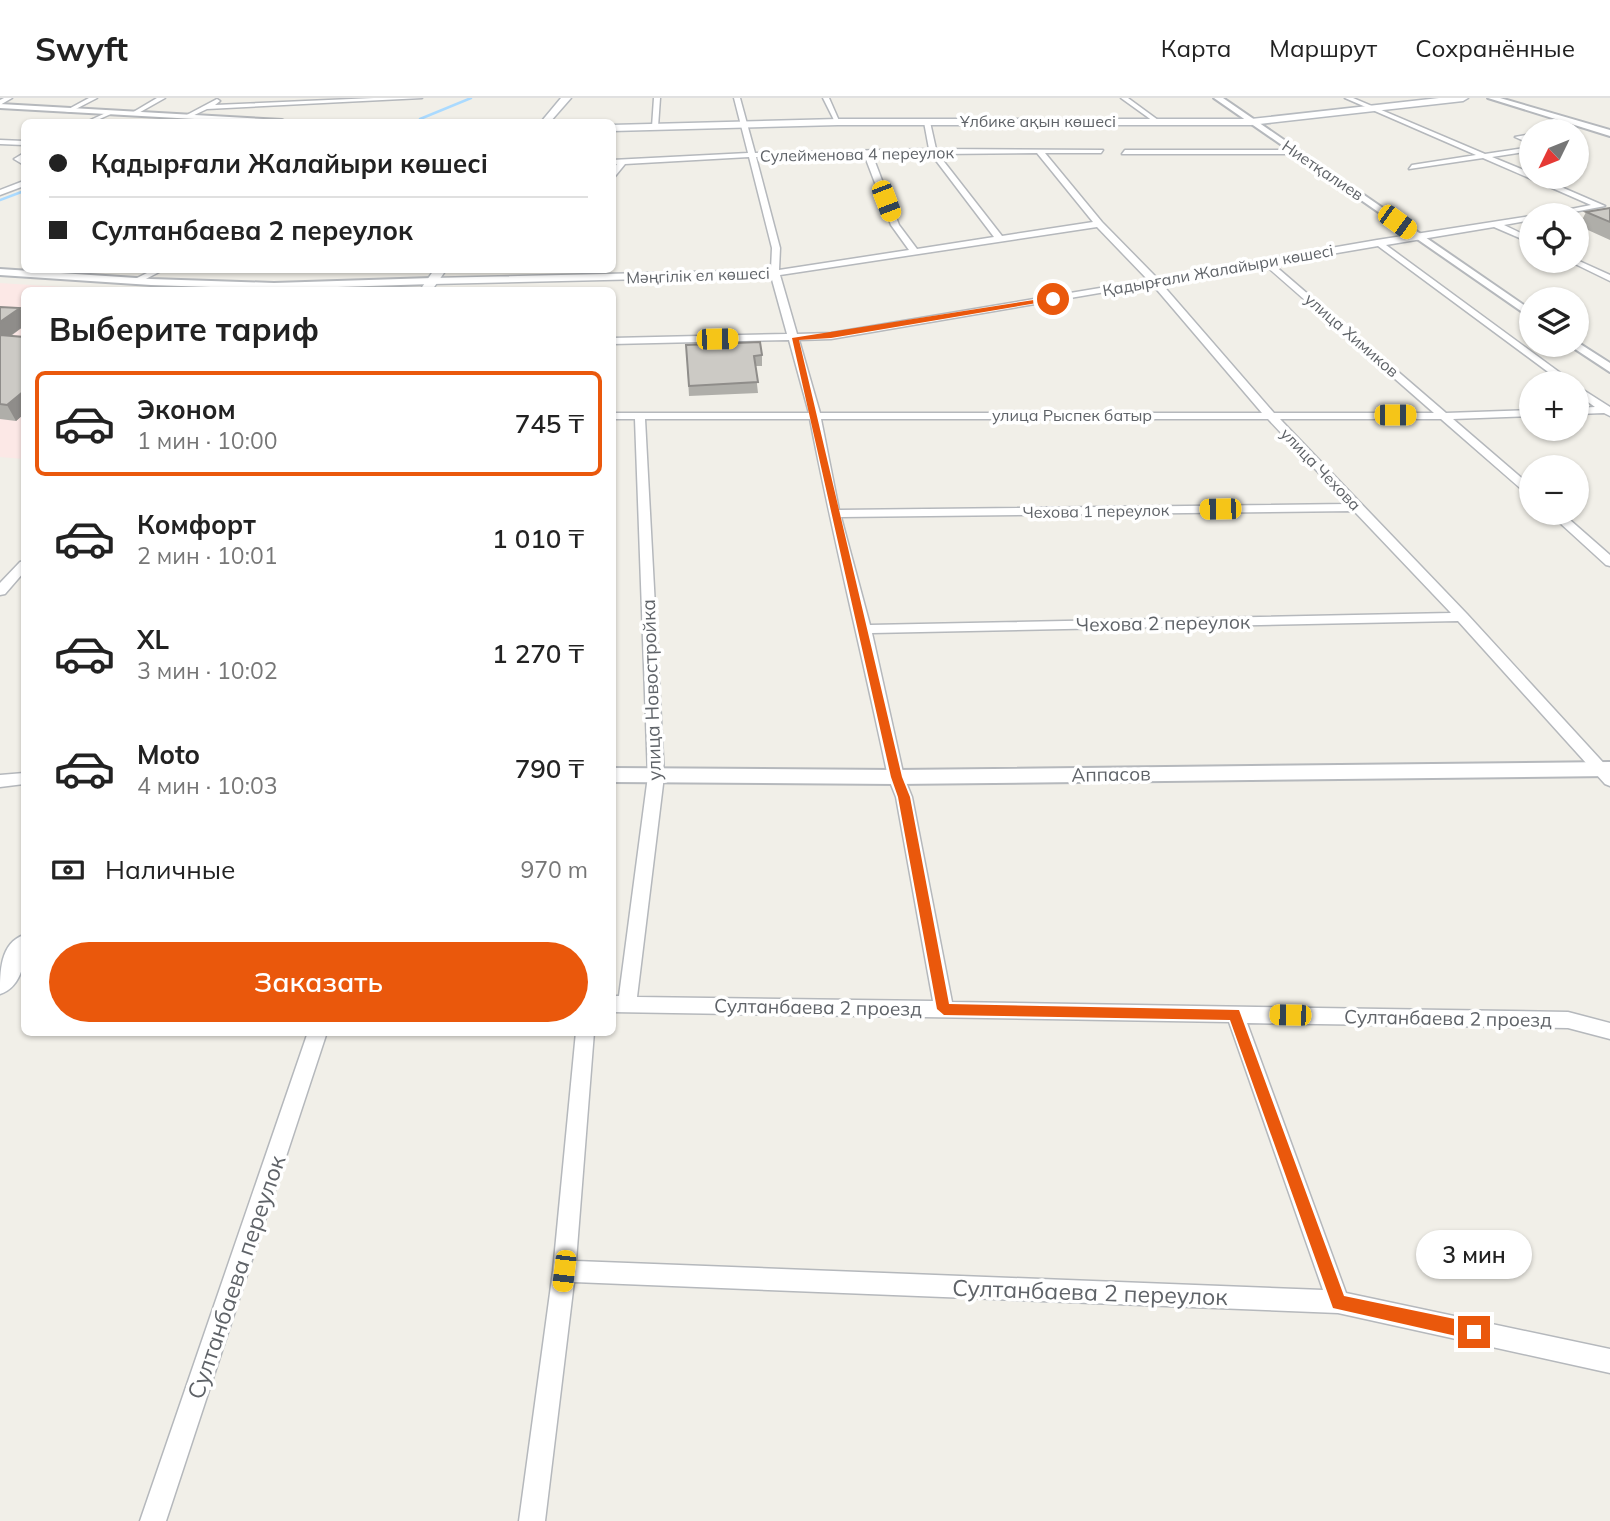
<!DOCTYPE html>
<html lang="ru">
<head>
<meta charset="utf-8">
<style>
	:root { --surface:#fff; --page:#f2f2f2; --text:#222; --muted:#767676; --line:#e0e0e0; --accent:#ea580c }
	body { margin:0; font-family:Mulish,sans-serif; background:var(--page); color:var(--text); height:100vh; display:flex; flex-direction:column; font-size:26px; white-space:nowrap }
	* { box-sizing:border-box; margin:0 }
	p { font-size:23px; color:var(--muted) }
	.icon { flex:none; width:38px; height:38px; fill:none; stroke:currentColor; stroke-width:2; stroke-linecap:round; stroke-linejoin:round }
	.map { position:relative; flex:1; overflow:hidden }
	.side { position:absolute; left:21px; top:189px; width:595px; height:749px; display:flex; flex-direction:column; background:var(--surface); border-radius:10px; box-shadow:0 2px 5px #0004 }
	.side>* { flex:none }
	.hud { position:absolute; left:21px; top:21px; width:595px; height:154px; border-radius:10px; box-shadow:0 2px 5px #0004; display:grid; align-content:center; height:154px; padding:0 28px; background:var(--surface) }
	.needle { width:46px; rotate:227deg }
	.tools { position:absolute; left:1519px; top:21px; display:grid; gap:14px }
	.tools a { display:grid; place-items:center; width:70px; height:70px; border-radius:50%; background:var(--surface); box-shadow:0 2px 5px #0004; font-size:35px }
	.end { position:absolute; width:32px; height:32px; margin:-16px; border:9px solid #ea580c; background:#fff; box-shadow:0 0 0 4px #fff }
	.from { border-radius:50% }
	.bubble { position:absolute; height:49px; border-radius:24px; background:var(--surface); box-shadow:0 2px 5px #0004; font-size:23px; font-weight:600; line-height:49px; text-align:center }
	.car { position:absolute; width:21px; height:42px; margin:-21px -10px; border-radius:9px; box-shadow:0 0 5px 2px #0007; background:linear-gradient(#f5c518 24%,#345 0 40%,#f5c518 0 76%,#345 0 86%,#f5c518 0) }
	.hud b { display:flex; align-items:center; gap:24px; height:66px; font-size:26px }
	.hud b+b { border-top:2px solid var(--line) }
	.hud i { width:18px; height:18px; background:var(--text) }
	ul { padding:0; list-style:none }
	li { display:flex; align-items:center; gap:21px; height:105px; margin:0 14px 10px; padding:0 14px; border:4px solid transparent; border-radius:10px }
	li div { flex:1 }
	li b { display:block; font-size:26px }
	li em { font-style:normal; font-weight:600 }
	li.selected { border-color:var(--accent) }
	li>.icon { width:63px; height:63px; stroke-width:1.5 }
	h2 { padding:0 28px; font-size:32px; line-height:84px }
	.pay { display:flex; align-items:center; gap:18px; height:77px; padding:0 28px; font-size:26px }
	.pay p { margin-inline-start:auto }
	.cta { display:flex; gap:14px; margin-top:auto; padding:14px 28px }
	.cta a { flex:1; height:80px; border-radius:42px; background:var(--accent); color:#fff; font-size:28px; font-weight:600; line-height:80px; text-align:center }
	header { display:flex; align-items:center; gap:42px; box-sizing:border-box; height:98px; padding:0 35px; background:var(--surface); border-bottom:2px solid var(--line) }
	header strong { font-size:33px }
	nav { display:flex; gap:38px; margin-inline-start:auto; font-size:24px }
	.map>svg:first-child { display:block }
	.medical { fill:#fce8e6 }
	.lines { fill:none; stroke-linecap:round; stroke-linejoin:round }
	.stream { stroke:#aadaff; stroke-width:2.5 }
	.minor-casing { stroke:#b5b8bc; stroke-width:3 }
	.tertiary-casing { stroke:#b5b8bc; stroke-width:4 }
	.secondary-casing { stroke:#b6babf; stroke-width:3 }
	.minor { fill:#fff; fill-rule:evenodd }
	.tertiary { fill:#fff; fill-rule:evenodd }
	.secondary { fill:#fff; fill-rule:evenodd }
	.wall { fill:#afaea9 }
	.shaded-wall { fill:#8f8d8a }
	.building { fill:#cccac5; stroke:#8f8d8a; stroke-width:2 }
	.route { fill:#ea580c }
	.labels { text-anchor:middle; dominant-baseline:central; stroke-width:7; stroke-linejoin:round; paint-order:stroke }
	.far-street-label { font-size:16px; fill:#5f6368; stroke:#fff }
	.street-label { font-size:19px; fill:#5f6368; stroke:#fff }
	.near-street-label { font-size:23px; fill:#5f6368; stroke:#fff }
</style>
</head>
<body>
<header>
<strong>Swyft</strong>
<nav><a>Карта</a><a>Маршрут</a><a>Сохранённые</a></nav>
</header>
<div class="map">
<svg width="1610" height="1423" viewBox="0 0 1610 1423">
	<rect width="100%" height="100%" fill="#f1efe8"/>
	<path class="medical" d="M0,185L109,192H24V361L0,359Z"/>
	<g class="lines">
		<path class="stream" d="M420,21L471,0
			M0,102L24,93"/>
		<g class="minor-casing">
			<path id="minor" d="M4,0H12L0,7V2Z
				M89,0H97L70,14L65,13Z
				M157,0H165L135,17L130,16Z
				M374,0H422L207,11L188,20L183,19L217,1L220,3L215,7Z
				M654,0H660L658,29L655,31L652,29Z
				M734,0H740L755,55L929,51L924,24L927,22L930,24L936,51L1103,52L1101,55H1045L1102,124L1157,180L1377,142L1531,118V122L1504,127L1531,140V145L1494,129L1386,147L1574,285H1563L1378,148L1273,166L1446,315L1531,312V318L1453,321L1531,388V397L1527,396L1441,321H1280L1467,516L1610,672V688L1605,686L1458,523L872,535L904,679L912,699L952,904L1568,914L1610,925V941L1568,930L1247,925L1346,1195L1610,1251V1275L1338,1215L574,1184L545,1423H519L553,1173L576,934H594L576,1163L1323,1192L1229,924L612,914V898H619L648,678L635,321H612V315H809L789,242L612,246V240L787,236L771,178L432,186L428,183L432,180L771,172L772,150L749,59L625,66L612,82V73L617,66H612V62L748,55ZM1037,55L1093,124L1002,138L938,56ZM810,56H864L891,127L909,152L779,172L780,150L756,59ZM872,56H931L994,139L917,151L899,127ZM1097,129L1148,182L831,235L797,236L780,177ZM1265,167L1434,315H1274L1161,185ZM1152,186L1262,315H820L799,242L831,241ZM645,321H810C833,441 863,559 888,679L896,699L933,903L637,899L664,678ZM821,321H1268L1348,406L839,412ZM1354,413L1451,515L870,527L841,419Z
				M823,0H829L840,25L835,24Z
				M1121,0H1128L1158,22L1153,23Z
				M1345,0H1353L1485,56L1531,49V53L1492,59L1531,75V79H1538L1605,108L1558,117H1541L1591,107L1483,60L1409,71L1412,67L1476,57Z
				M108,14L113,15L93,24H86Z
				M1531,36V40H1528L1531,42V46L1515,39Z
				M0,42L24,43V47L0,46Z
				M1125,52H1297L1301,54L1297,56H1122Z
				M24,55V67L14,61Z
				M21,84H24V88L0,97V92Z
				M1577,162L1610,177V183L1569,163Z
				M153,172H163L138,185L131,183Z
				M1577,288L1610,309V318L1604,315L1577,316V310L1595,309L1577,296Z
				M1549,415H1562L1610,457V468L1606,467Z
				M24,463V474L5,496L0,497V485L20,464Z
				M24,675V686L0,689V677Z
				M308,934H327L166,1423H140Z"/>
		</g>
		<g class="tertiary-casing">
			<path id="tertiary" d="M1214,0H1223L1531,212V220Z
				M1488,0H1500L1610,32V38Z
				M0,6L282,22L286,24H248L0,10Z
				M0,171L151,181L274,185L432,180L437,183L432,186L274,191L151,187L0,177Z
				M1577,244L1610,265V274L1569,247H1577Z
				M1610,664V678L896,686L612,684V670L896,672Z"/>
		</g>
		<g class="secondary-casing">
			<path id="secondary" d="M561,0H571L550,24H541Z
				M1439,0H1468L1463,3L1251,27H838L612,33V27L838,21H1251Z
				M434,172H446L432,192H420Z
				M24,837C26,858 24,888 0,896C0,874 0,845 24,837Z"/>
		</g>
		<use href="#minor" class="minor"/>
		<use href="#tertiary" class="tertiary"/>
		<use href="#secondary" class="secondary"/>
	</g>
	<path class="wall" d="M1610,110V142L1579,128L1586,114Z
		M0,209L20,210L24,218V228L11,238L24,239V316L16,323L0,321Z
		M686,247L762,257V268H755L758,295L689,298Z"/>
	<path class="shaded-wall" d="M20,210L24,218V228L0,245V224Z
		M24,293V316L16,323L7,307Z"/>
	<path class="building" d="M1610,110V124L1586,114Z
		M0,209L20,210L0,224Z
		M0,237L24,239V293L7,307L0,306Z
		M760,244L762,257L754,258L758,284L689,288L686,247Z"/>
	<path class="route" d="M1053,199L1055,202L831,240L799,242L902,679L910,699L949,906L1239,912L1344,1198L1474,1225L1480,1228L1482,1234L1480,1239L1474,1242L1333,1210L1230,922L944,917L937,911L898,699L891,679L792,240Z"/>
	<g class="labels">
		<g class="far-street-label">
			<text x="1038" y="23">Ұлбике ақын көшесі</text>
			<text transform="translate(857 56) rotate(-1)">Сулейменова 4 переулок</text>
			<text transform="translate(1323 72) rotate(34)">Ниетқалиев</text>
			<text transform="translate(1218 172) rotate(-10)">Қадырғали Жалайыри көшесі</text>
			<text transform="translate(698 177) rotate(-2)">Мәңгілік ел көшесі</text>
			<text transform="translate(1352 237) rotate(41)">улица Химиков</text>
			<text x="1072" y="317">улица Рыспек батыр</text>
			<text transform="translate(1321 371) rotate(46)">улица Чехова</text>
			<text transform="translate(1096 413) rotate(-1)">Чехова 1 переулок</text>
		</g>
		<g class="street-label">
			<text transform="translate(1163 525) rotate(-1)">Чехова 2 переулок</text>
			<text transform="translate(651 592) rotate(-92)">улица Новостройка</text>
			<text transform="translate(1111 676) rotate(-1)">Аппасов</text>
			<text transform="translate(818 909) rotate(1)">Султанбаева 2 проезд</text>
			<text transform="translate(1448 920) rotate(1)">Султанбаева 2 проезд</text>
		</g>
		<g class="near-street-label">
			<text transform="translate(236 1179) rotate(-71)">Султанбаева переулок</text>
			<text transform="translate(1090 1194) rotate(2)">Султанбаева 2 переулок</text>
		</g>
	</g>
</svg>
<div class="tools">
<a><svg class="needle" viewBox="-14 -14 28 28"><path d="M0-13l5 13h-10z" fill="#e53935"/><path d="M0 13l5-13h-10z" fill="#767676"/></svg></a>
<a><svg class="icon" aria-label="locate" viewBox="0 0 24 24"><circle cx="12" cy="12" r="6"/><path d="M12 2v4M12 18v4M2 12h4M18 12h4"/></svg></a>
<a><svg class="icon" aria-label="layers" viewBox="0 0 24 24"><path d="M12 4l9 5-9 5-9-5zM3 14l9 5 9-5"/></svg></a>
<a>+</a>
<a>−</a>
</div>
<i class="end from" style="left:1053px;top:201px"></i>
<i class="end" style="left:1474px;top:1234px"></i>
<div class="bubble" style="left:1416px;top:1132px;width:116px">3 мин</div>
<i class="car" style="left:886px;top:103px;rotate:159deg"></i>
<i class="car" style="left:1397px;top:124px;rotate:126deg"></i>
<i class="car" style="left:717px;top:241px;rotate:89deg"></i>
<i class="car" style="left:1395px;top:317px;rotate:90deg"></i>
<i class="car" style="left:1220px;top:411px;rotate:269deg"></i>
<i class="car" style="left:1290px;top:917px;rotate:271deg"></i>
<i class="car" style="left:564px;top:1173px;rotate:187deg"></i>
<div class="hud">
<b><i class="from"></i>Қадырғали Жалайыри көшесі</b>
<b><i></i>Султанбаева 2 переулок</b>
</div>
<section class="side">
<h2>Выберите тариф</h2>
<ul>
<li class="selected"><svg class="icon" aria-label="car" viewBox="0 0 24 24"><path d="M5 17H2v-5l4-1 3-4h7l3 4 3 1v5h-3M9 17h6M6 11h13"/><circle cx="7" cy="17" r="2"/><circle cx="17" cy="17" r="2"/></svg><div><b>Эконом</b><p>1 мин · 10:00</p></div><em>745 ₸</em></li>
<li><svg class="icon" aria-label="car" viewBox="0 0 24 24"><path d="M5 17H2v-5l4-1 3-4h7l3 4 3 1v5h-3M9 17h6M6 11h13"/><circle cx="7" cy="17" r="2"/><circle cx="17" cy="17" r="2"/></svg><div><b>Комфорт</b><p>2 мин · 10:01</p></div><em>1 010 ₸</em></li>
<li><svg class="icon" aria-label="car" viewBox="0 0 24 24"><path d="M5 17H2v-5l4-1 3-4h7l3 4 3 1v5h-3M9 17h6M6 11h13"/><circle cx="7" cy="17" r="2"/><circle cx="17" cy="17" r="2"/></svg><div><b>XL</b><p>3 мин · 10:02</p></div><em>1 270 ₸</em></li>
<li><svg class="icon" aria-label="car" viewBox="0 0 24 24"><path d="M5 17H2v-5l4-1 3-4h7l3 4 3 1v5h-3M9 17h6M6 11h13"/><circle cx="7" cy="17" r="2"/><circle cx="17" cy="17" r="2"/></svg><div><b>Moto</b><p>4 мин · 10:03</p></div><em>790 ₸</em></li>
</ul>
<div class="pay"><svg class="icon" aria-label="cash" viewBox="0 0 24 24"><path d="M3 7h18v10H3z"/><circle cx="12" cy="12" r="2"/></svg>Наличные<p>970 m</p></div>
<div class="cta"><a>Заказать</a></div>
</section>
</div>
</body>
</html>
